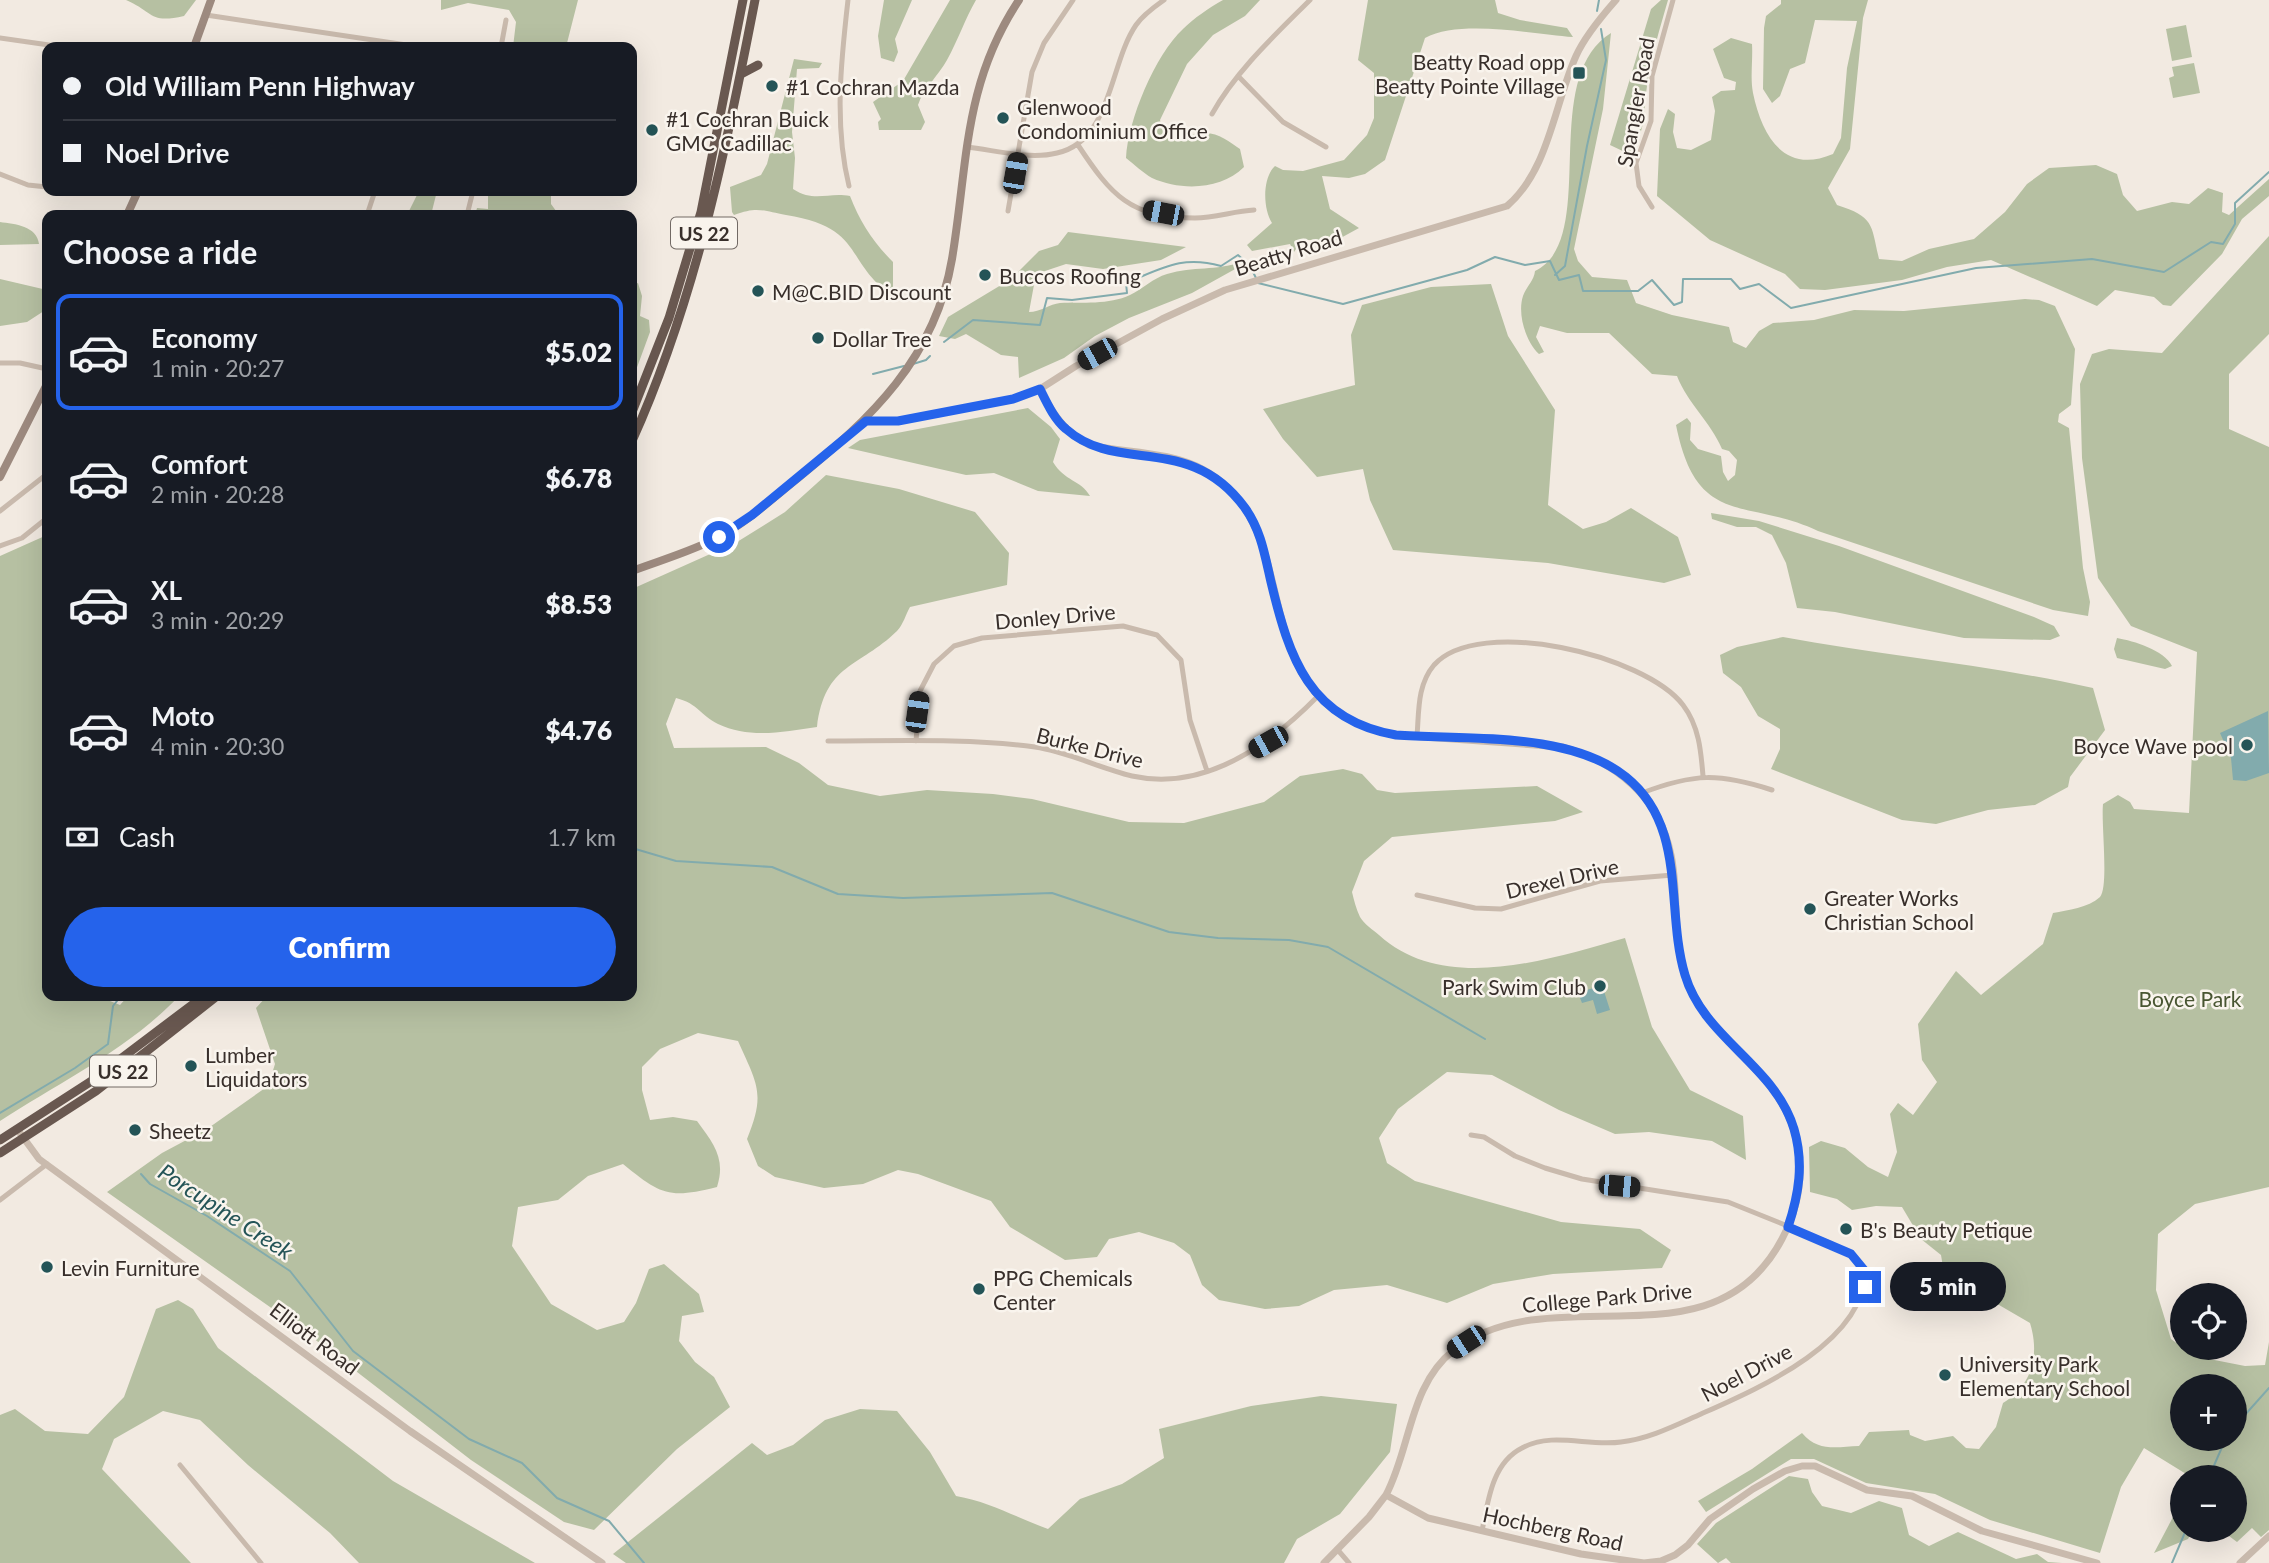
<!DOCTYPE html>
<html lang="en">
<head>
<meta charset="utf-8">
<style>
	:root { --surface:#171b24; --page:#20242c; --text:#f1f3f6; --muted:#9ea1a6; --line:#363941; --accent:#2563eb }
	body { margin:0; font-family:Lato,sans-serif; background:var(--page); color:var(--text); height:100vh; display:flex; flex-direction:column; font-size:26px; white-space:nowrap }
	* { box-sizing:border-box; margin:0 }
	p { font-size:23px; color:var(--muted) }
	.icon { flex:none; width:38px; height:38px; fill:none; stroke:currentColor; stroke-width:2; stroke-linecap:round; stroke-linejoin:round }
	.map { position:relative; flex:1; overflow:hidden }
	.side { position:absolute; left:42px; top:210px; width:595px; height:791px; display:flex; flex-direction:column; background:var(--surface); border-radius:14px; box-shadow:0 7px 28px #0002 }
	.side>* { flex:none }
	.guide { position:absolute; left:42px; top:42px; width:595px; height:154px; border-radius:14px; box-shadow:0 7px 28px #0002; display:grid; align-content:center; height:154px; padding:0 21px; background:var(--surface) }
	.fabs { position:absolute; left:2170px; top:1283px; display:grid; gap:14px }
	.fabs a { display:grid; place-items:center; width:77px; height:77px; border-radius:50%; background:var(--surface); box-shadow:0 7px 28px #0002; font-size:35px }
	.end { position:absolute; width:32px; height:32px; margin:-16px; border:9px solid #2563eb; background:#fff; box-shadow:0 0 0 4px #fff }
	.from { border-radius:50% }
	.bubble { position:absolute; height:49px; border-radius:24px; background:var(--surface); box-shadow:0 7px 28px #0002; font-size:23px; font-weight:800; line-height:49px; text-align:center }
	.car { position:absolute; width:21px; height:42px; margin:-21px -10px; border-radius:9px; box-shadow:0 0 5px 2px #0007; background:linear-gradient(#222 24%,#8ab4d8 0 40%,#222 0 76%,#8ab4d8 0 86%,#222 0) }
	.guide b { display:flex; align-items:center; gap:24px; height:66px; font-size:26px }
	.guide b+b { border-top:2px solid var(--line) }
	.guide i { width:18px; height:18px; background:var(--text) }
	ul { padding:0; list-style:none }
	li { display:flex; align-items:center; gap:21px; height:116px; margin:0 14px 10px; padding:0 7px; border:4px solid transparent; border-radius:14px }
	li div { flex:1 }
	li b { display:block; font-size:26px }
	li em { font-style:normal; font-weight:800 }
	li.selected { border-color:var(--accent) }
	li>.icon { width:63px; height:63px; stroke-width:1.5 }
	h2 { padding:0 21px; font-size:32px; line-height:84px }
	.pay { display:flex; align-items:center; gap:18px; height:77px; padding:0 21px; font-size:26px }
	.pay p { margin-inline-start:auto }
	.action { display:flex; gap:14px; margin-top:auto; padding:14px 21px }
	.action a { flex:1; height:80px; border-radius:42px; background:var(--accent); color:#fff; font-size:28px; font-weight:800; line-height:80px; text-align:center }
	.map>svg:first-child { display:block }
	.green { fill:#b6c0a2; fill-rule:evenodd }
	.water { fill:#82abad }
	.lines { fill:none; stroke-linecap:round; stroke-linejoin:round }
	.stream { stroke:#82abad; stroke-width:2 }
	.minor { stroke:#c9baad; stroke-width:5 }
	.tertiary { stroke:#c9baad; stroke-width:7 }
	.secondary { stroke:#9d8a7f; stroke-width:8 }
	.trunk { stroke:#695850; stroke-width:9 }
	.route { stroke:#2563eb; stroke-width:9 }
	.poi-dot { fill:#245457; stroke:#f9f4ed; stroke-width:2.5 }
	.labels { text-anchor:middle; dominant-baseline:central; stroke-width:5; stroke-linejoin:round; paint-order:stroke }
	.shield { fill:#f9f4ed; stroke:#726a65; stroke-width:2 }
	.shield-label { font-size:19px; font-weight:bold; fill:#382f2b }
	.poi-label { font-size:21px; fill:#382f2b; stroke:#f9f4ed; text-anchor:start }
	.street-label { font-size:21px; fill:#382f2b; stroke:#f9f4ed }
	.park-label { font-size:21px; fill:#485531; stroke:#f9f4ed }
	.water-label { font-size:23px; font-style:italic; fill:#245457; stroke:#f9f4ed }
</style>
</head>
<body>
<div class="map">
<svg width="2269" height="1563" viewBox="0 0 2269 1563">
	<rect width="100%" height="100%" fill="#f2eae1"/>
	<path class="green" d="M126,0H196L184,16C149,24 154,12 126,0Z
		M441,0H578L566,47H513L516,22L509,10L468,3L441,10Z
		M884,0H912L895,39L898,52L894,62L881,58L878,36Z
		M950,0H976C965,19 958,40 947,60C939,75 923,89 918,105L925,122L921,130H879L878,122L881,119L873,102L903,81Z
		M1223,0H1260L1245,16L1213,35L1187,64L1160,120L1165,138C1184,141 1187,134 1204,133C1217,132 1230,142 1240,149L1244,167C1221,190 1181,191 1152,178C1143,173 1134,164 1126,158C1128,120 1155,55 1183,29C1194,18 1209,8 1223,0Z
		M1368,0H1495L1498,13L1520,20L1567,28L1573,37C1532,34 1460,19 1425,38L1385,160L1365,174L1349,178L1322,176L1330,209L1359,228L1337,240H1302L1294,252L1290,244L1252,251L1247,245L1272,223C1263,209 1262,178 1275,166L1283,170L1303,171L1344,160L1367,135L1374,118V73L1358,60Z
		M1661,0H1668C1660,28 1651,57 1647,86C1643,113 1647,131 1629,154L1610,145L1651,9Z
		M1781,0H1868L1863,18L1850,149L1828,188L1837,205C1875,217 1871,225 1879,259L1902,261L1929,249L1974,239L2005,212L2027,184L2049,168L2096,165L2117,174L2123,195L2137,211L2172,202L2189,204L2208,188L2223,193L2222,212L2229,215L2269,179V196L2242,219L2222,254L2171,306L2163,305L2154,297L2115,290L2097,306L1991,260L1947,267L1902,280L1825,290L1800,289L1785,274L1710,240L1657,196L1660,129L1668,109L1675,114L1673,132L1677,148L1691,150L1711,140L1715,111L1712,97L1721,91L1735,90L1736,82L1724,78L1713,49L1731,38L1752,44C1753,60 1750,78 1753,93C1762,136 1784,175 1833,154L1841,138L1847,68L1857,21L1815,20L1805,63L1790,69L1780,96L1772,103L1763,89L1764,28L1766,16L1781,4Z
		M2186,25L2192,57L2172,61L2166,29Z
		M1611,33L1603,109L1574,249L1578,261L1592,277L1627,280L1636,303L1672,315L1729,327L1733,342L1746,348L1759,331L1773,323L1814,320L1854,310L1904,311L2025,299L2039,300L2055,306L2075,349L2071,405L2059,414L2058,422L2069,428L2083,568L2090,602L2088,616L2053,610L1818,531C1745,497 1697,529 1676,425L1687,418L1691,423L1690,440L1698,449L1721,456L1723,472L1728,481L1735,475L1737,460L1729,451L1722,449C1710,421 1688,404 1677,376L1652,374L1609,333H1567L1540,326L1536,337L1544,352L1539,354C1526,342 1517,314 1523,296C1526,287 1534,281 1535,271C1601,239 1537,79 1611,33Z
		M794,59L822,63L819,68L797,69L792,132L795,158L793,189C815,203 827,192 850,196C860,222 873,242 893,262V296C843,262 866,228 786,215C763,211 758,206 734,215L732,212L730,187L761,175L767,164Z
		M2194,63L2200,93L2173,98L2169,78L2174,76L2172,67Z
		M419,191H437L431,215H407Z
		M488,191H551V204L559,215H475L477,208L488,209Z
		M0,222C15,224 37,226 39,244L0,245Z
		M1068,232L1186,247L1161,260L1103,269L1066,264L1036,274L1029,312C1040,312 1050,304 1060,303C1082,302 1109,305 1130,295C1143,289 1153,278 1167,274C1194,266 1215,271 1242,262L1247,272L1237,268L1192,293L1129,318L1095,336L1064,358L1019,378L1018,357L1001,355L966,334L955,339L939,336L948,317L1011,279L1039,251L1058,245Z
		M2269,236V334L2229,374V429L2269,447V1187L2195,1204L2158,1234L2156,1290L2171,1339L2194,1356L2245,1366L2265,1365L2269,1342V1530L2261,1537L2252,1528L2237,1542L2221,1530H2235V1477H2191L2144,1448L2121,1487L2100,1553L1990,1520L1935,1494L1866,1483L1814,1459H1791L1706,1512L1698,1501L1752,1469L1802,1433C1818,1452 1836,1447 1859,1446L1869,1432L1909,1430L1910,1435L1925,1441L1953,1436L1966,1448L1979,1449L1996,1427L2003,1403C2032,1386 2040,1355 2030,1323L1944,1273L1941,1255L1921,1239L1902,1207L1876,1206L1852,1210L1837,1199L1810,1192L1809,1147L1821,1141L1845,1148L1868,1167L1888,1177L1897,1152L1890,1114L1898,1103L1913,1115L1937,1082L1922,1060L1918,1024L1956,971L1981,995L2043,944L2053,913C2068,910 2088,908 2100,897C2109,887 2101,824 2103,804L2118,795L2130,802L2134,809L2189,813L2197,652L2131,626L2098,578L2082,458L2080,384L2092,354L2109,349L2162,353ZM2182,1386H2235V1438H2182Z
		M0,279L47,290V309L27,322L0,326Z
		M638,283L642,296L640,316L649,320L650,332L632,381V285Z
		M1491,284L1508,336L1555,410L1548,505L1583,529L1606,522L1631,508L1678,537L1691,575L1664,583L1548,563L1393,550L1370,500L1363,469L1317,477L1283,439L1263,409L1355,385L1351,335L1362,305L1431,287Z
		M1028,408L1051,427L1060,439L1053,462C1064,481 1081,480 1090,496L1038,491L994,473L966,475L848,448L860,440Z
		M826,475L899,489L975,512L1009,553L1007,585L910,607C906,614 903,625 897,631C859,668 825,663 817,727C784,732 749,739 718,724C700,715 699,704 676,698L666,724L674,748L766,747L799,763L828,785L880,796L927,790L993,794L1032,799L1129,822L1184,823L1264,802L1300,776L1343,769L1362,774L1377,790L1395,793L1537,786L1583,812L1555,821L1392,837L1364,861L1352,892C1354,900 1356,909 1360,917C1364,924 1373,930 1379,935C1445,995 1550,959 1625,938L1652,1027L1690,1090L1743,1116L1746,1160L1712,1141L1649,1132L1615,1134L1559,1110L1492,1075L1447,1072L1398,1109L1379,1138L1387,1163L1415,1181L1561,1222L1640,1229L1671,1250L1662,1268L1553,1274L1493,1284L1447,1303L1387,1285L1334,1290L1299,1306L1265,1309L1219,1300L1202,1285L1190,1255L1174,1243L1139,1232L1109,1239L1097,1257L1065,1260L1010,1227L991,1201L918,1174L898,1170L863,1184L824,1188L775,1177L758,1166L747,1139C766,1093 757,1084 738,1041L698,1033L660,1049L642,1067V1090L650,1120L673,1117L697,1121C714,1144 726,1159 717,1187C669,1199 661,1195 623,1164L588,1176L558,1200L518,1207L512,1246L551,1304L597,1330L624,1322L636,1303L649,1269L664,1264L699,1294L704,1312L682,1316L679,1341L695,1362L714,1377L730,1407L677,1449L594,1530L564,1522L471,1460L304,1331L107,1192L162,1153L207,1129L268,1086L275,1064L256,1008L267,996H632V589L737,542L785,512Z
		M1711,513L1759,521L1839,546L2034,617L2054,626L2060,636L2050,640L1964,638L1835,612L1797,608L1786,563L1772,535L1756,527H1737L1712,519Z
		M47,535V865L43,868L47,895V996H112L110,1001L120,1005L128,996H179C129,1049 60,1082 0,1121V556Z
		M1783,637C1886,656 1991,665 2093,688L2105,730L2070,777L2068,787L2035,805L1988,810L1936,824L1902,820L1771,769L1780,749V729L1758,716L1741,687L1723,673L1720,655L1737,647Z
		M2117,638C2134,641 2164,650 2172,666L2165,669L2117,658L2114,649Z
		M178,1300L193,1309L218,1348L393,1481L535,1563H359L330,1533L248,1465L200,1420L163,1411L114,1439L102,1469L191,1563H0V1415L15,1409L45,1431L88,1434L124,1397L156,1309Z
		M1321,1396L1397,1404L1390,1452L1340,1514L1297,1539L1284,1563H626L613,1554L752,1443L767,1455L793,1445L825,1420L860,1409L897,1411L930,1452L956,1496C990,1502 1015,1517 1048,1529L1080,1499L1122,1484L1164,1458L1159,1429L1251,1406Z
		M1789,1476L1808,1479L1812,1492L1822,1506L1851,1513L1879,1501L1902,1508L1909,1535L1929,1546L1958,1532L2016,1559L2037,1554L2048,1562L2062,1563H1731L1726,1558L1718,1563L1697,1544L1716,1523Z
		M2182,1500V1530H2193L2188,1539L2154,1553Z"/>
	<path class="water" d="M2268,711L2269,773L2246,781L2233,780L2231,758L2220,733Z
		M1602,985L1610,1010L1597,1014L1593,1000L1582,1003L1578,993Z"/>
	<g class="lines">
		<path class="stream" d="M1597,11L1599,0
			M1555,275L1565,266L1587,146L1606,60L1601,29
			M1258,283L1343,304L1467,270L1495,257L1525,265L1550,261L1559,280L1579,275L1583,291H1638L1652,280L1674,305L1682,302L1683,279H1731L1740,289L1759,284L1791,308L1976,268L2092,259L2164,272L2211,242L2223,244L2235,224V203L2269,172
			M944,342L973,320L1040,325L1047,298L1072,300L1127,293L1126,283C1163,268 1182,255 1221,266L1238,255L1250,266L1256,278
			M913,364L926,360L930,356
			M873,374L904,366
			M632,848L676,861L772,867L838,894L903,898L1052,893L1169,932L1218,938L1289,940L1328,947L1485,1039
			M0,1113L75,1068L108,1044L113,1006L121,996
			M141,1174L150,1184L207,1216L290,1271L353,1351L469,1439L522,1463L557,1498L609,1521L644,1563
			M2235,1426L2269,1388
			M2209,1477L2226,1438
			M2172,1563L2186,1530"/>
		<path class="minor" d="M848,0C841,61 834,125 849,186
			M206,15L420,47
			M0,38L63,47
			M501,47L506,20
			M1239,77L1283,122L1326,147
			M1212,114C1236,71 1275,35 1310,0
			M1078,145C1111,195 1130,218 1195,218C1215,218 1234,211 1254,210
			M966,147C995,150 1029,160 1057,153C1112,141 1109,64 1136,25C1143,15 1154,7 1164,0
			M0,174L28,185L47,187
			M1652,207L1639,186L1636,163L1651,121L1652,76L1673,0
			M1008,211L1032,72L1044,43L1073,0
			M367,215L375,191
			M467,215L473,191
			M0,363H20L47,369
			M0,511L47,474
			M0,546L22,538L47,518
			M1417,736C1419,712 1417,685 1434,665C1479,615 1645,655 1683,705C1699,726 1701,751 1703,776
			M828,741C896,741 967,738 1035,747C1069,752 1099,768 1132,776C1205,792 1270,745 1318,696
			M916,741L920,691L934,664L954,646L982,638L1123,626L1157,635L1181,660L1190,720L1207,771
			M1642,793C1694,773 1719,773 1772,790
			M1417,895L1475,908L1501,909L1600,881L1673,875
			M1471,1135L1484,1137L1515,1156L1545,1168L1582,1179L1728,1202L1830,1243L1851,1254L1865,1271C1865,1343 1757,1389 1701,1414C1676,1425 1649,1439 1621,1442C1588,1447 1553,1431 1522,1448C1492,1463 1488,1501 1482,1531
			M0,1200L47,1164
			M180,1465L261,1563
			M1337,1549L1349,1563"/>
		<path class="tertiary" d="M1040,389C1053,414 1064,431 1089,445C1126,453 1170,451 1204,470C1314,532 1234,706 1396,735L1563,747C1616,762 1660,798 1671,855C1678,888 1674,923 1680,956C1696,1041 1780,1062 1797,1142C1804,1175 1798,1209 1782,1239C1712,1372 1552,1274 1454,1350C1409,1385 1411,1448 1386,1495
			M866,421H898L1013,399L1040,389L1076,366L1162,319L1225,290L1507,206C1549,170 1554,105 1576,56C1585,36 1601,17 1616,0
			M17,1129L39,1159L410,1431L602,1563
			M1324,1563L1369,1517L1386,1495L1428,1518L1581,1554L1644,1563L1661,1561L1675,1555L1688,1545L1710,1519L1753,1489L1785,1471L1802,1466H1815L1867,1490L1912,1496L1982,1531L2097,1563
			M2240,1563L2269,1536"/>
		<path class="secondary" d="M194,47L211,0
			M127,215L138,191
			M0,477L47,384
			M632,571C661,560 693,551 721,536C748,521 772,499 797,479C871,418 935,359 952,259C968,163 963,84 1019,0"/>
		<path class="trunk" d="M741,74L758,65
			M632,412L669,318L701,212L743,0
			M632,441C695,301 726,150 755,0
			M0,1140L90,1082L204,996
			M0,1153L96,1091L217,996"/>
	</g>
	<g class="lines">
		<path class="route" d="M719,537L752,515L866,421H898L1013,399L1040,389C1047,403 1054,419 1066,429C1118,475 1190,432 1245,508C1261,530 1265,556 1271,582C1289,657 1309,720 1396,735C1467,740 1569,731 1626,777C1688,827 1665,909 1685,975C1704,1039 1775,1065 1794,1129C1804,1163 1799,1194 1788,1227L1851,1254L1865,1271V1287"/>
	</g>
	<g class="poi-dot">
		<rect x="1572" y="66" width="14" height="14" rx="3.5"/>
		<circle cx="772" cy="86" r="7"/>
		<circle cx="1003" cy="118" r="7"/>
		<circle cx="652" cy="130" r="7"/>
		<circle cx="985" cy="275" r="7"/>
		<circle cx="758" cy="291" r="7"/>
		<circle cx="818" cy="338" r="7"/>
		<circle cx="2247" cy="745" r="7"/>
		<circle cx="1810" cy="909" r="7"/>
		<circle cx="1600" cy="986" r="7"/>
		<circle cx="191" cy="1066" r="7"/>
		<circle cx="135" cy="1130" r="7"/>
		<circle cx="1846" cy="1229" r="7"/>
		<circle cx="47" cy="1267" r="7"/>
		<circle cx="979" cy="1289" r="7"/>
		<circle cx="1945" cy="1375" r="7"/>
	</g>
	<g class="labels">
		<g class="shield">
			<rect x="671" y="217.5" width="66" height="31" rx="5"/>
			<rect x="90" y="1055.5" width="66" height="31" rx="5"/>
		</g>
		<g class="shield-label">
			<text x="704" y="233">US 22</text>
			<text x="123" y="1071">US 22</text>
		</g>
		<g class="poi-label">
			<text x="1565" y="61" text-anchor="end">Beatty Road opp<tspan x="1565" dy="24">Beatty Pointe Village</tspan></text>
			<text x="786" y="86">#1 Cochran Mazda</text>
			<text x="1017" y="106">Glenwood<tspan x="1017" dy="24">Condominium Office</tspan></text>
			<text x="666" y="118">#1 Cochran Buick<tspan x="666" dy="24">GMC Cadillac</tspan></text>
			<text x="999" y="275">Buccos Roofing</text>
			<text x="772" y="291">M@C.BID Discount</text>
			<text x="832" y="338">Dollar Tree</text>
			<text x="2233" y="745" text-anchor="end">Boyce Wave pool</text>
			<text x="1824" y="897">Greater Works<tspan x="1824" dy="24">Christian School</tspan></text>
			<text x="1586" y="986" text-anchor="end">Park Swim Club</text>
			<text x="205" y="1054">Lumber<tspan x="205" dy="24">Liquidators</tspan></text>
			<text x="149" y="1130">Sheetz</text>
			<text x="1860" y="1229">B's Beauty Petique</text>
			<text x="61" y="1267">Levin Furniture</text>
			<text x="993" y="1277">PPG Chemicals<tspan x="993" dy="24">Center</tspan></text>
			<text x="1959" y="1363">University Park<tspan x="1959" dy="24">Elementary School</tspan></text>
		</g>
		<g class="street-label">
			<text transform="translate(1635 102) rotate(-80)">Spangler Road</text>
			<text transform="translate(1288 252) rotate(-17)">Beatty Road</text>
			<text transform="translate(1055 616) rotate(-5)">Donley Drive</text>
			<text transform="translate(1090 747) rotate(14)">Burke Drive</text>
			<text transform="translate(1562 878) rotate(-13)">Drexel Drive</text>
			<text transform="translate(1607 1297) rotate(-5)">College Park Drive</text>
			<text transform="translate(315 1338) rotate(37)">Elliott Road</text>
			<text transform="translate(1746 1372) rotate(-28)">Noel Drive</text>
			<text transform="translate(1553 1528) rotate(12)">Hochberg Road</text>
		</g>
		<g class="park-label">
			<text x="2190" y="998">Boyce Park</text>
		</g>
		<g class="water-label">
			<text transform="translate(226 1211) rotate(33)">Porcupine Creek</text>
		</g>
	</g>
</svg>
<div class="fabs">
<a><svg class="icon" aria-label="locate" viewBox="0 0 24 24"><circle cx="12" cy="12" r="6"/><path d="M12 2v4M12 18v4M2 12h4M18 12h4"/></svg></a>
<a>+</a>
<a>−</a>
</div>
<i class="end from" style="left:719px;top:537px"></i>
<i class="end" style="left:1865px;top:1287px"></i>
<div class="bubble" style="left:1890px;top:1262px;width:116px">5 min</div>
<i class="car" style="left:1015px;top:173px;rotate:10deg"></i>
<i class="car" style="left:1163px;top:213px;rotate:281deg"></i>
<i class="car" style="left:1097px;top:354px;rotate:241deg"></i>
<i class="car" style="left:917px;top:712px;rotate:8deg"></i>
<i class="car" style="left:1268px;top:742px;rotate:241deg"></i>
<i class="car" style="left:1619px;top:1186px;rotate:95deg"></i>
<i class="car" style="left:1466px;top:1342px;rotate:237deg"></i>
<div class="guide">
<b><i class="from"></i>Old William Penn Highway</b>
<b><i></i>Noel Drive</b>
</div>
<section class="side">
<h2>Choose a ride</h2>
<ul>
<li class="selected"><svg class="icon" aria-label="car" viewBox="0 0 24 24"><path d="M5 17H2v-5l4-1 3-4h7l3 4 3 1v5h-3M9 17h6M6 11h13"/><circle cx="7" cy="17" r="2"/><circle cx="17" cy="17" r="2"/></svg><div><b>Economy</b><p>1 min · 20:27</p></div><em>$5.02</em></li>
<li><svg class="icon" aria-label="car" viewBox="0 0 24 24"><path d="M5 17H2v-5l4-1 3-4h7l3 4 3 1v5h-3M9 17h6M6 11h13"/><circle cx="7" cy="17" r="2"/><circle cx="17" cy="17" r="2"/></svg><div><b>Comfort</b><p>2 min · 20:28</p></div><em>$6.78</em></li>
<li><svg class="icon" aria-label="car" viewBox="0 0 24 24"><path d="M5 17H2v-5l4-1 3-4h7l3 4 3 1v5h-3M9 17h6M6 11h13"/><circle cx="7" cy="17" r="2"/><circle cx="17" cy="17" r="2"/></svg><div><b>XL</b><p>3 min · 20:29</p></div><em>$8.53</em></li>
<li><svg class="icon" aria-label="car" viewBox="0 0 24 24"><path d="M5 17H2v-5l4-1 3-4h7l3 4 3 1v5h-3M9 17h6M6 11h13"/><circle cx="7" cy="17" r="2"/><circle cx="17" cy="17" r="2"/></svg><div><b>Moto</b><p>4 min · 20:30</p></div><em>$4.76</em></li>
</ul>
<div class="pay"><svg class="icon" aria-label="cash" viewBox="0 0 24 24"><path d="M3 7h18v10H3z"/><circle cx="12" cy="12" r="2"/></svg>Cash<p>1.7 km</p></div>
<div class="action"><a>Confirm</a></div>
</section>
</div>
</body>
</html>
